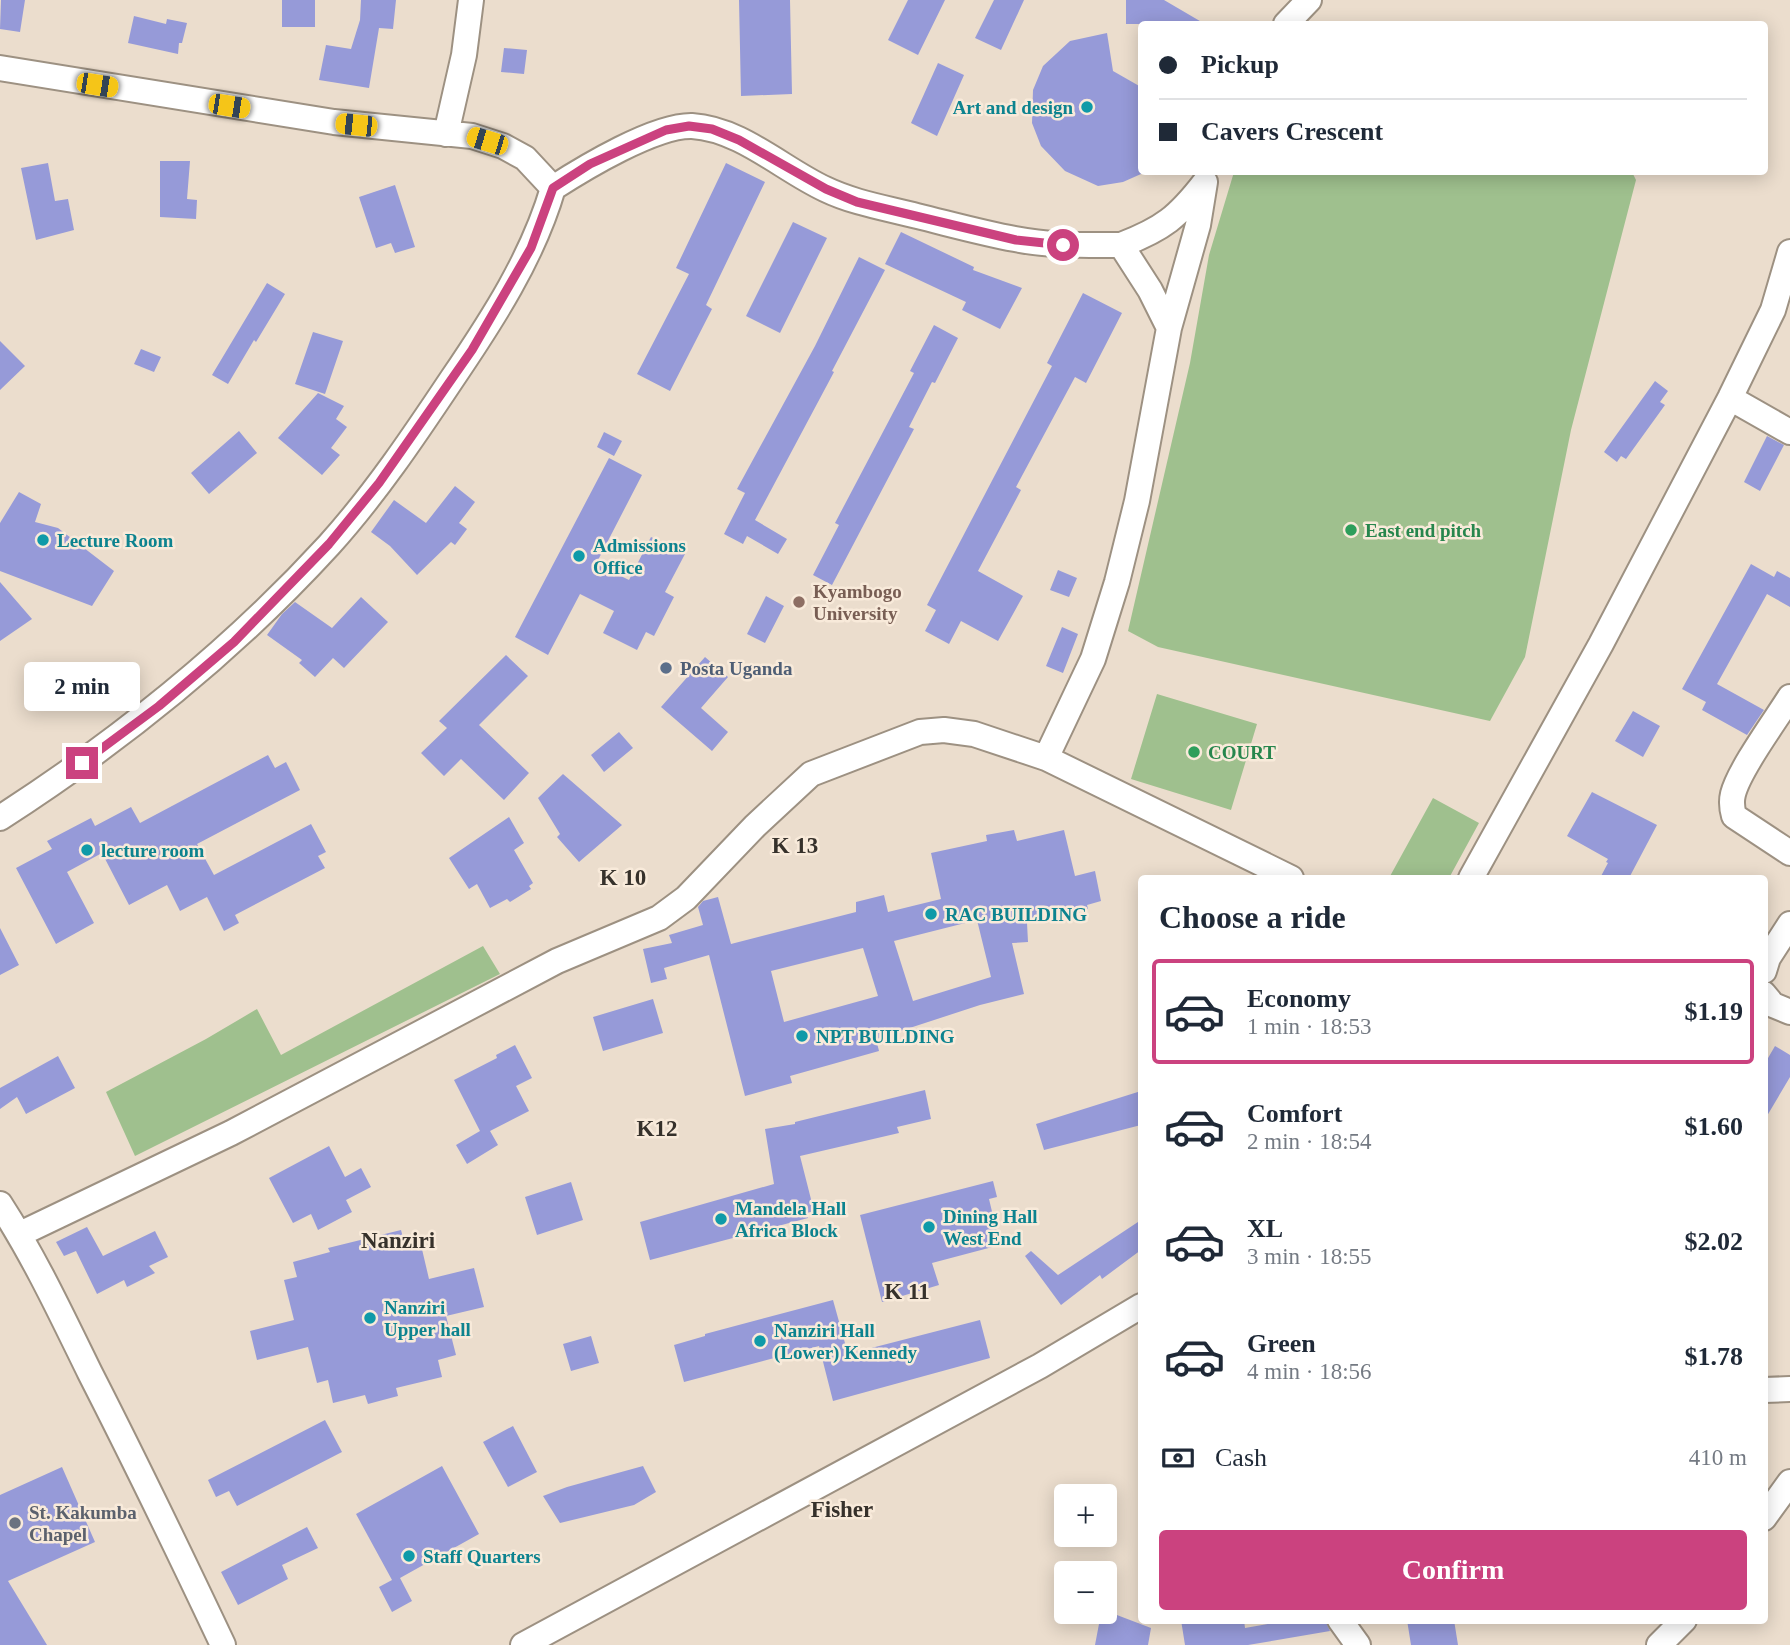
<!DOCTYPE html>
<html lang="en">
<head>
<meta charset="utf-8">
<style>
	:root { --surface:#fff; --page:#f6f6f7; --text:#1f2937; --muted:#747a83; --line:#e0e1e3; --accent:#cb427f }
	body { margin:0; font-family:Georgia,serif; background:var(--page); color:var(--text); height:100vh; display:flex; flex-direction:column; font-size:26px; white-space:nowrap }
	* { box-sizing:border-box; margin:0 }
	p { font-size:23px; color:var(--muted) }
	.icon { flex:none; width:38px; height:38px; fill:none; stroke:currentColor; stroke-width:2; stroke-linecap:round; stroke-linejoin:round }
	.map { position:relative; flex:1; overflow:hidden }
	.drawer { position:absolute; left:1138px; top:875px; width:630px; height:749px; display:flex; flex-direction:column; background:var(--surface); border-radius:7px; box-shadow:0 4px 18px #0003 }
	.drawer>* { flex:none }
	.guide { position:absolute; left:1138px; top:21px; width:630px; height:154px; border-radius:7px; box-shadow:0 4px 18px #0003; display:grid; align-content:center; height:154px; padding:0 21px; background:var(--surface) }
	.buttons { position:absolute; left:1054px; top:1484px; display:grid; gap:14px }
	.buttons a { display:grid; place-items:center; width:63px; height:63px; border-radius:7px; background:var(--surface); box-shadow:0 4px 18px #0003; font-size:35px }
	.end { position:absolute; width:32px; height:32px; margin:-16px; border:9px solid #cb427f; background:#fff; box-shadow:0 0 0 4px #fff }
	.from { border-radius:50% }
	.bubble { position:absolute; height:49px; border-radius:7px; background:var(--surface); box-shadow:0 4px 18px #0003; font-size:23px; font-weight:700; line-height:49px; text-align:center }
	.car { position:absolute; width:21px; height:42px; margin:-21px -10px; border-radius:9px; box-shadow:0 0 5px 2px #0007; background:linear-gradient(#f5c518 24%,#345 0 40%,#f5c518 0 76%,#345 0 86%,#f5c518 0) }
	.guide b { display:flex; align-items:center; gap:24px; height:66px; font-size:26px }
	.guide b+b { border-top:2px solid var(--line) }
	.guide i { width:18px; height:18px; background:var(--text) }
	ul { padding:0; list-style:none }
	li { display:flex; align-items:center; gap:21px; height:105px; margin:0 14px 10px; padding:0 7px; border:4px solid transparent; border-radius:7px }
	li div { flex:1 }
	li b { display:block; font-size:26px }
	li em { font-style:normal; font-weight:700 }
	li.on { border-color:var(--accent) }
	li>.icon { width:63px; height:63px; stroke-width:1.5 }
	h2 { padding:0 21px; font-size:32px; line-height:84px }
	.pay { display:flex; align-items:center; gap:18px; height:77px; padding:0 21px; font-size:26px }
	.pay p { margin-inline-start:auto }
	.action { display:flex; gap:14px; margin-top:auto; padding:14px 21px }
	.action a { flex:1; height:80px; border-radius:7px; background:var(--accent); color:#fff; font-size:28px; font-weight:700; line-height:80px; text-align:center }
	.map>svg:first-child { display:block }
	.green { fill:#9fc08e }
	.building { fill:#969ad8; fill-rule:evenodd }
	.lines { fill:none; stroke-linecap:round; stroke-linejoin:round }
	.minor-casing { stroke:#9d9182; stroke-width:28 }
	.minor { stroke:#fff; stroke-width:24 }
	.route { stroke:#cb427f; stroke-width:9 }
	.culture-dot { fill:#0f9aa8; stroke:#f8eada; stroke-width:2.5 }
	.leisure-dot { fill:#2e9e5b; stroke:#f8eada; stroke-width:2.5 }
	.education-dot { fill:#8d6e63; stroke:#f8eada; stroke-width:2.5 }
	.service-dot { fill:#5c6f8a; stroke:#f8eada; stroke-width:2.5 }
	.worship-dot { fill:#6b7280; stroke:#f8eada; stroke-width:2.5 }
	.labels { text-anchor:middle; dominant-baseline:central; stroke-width:5; stroke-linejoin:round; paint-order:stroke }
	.culture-label { font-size:19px; font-weight:bold; fill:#0d838f; stroke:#f8eada; text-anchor:start }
	.leisure-label { font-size:19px; font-weight:bold; fill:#27864d; stroke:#f8eada; text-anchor:start }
	.education-label { font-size:19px; font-weight:bold; fill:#785e54; stroke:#f8eada; text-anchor:start }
	.service-label { font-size:19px; font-weight:bold; fill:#4e5e75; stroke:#f8eada; text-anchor:start }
	.worship-label { font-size:19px; font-weight:bold; fill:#5b616d; stroke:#f8eada; text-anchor:start }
	.quarter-label { font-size:23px; font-weight:bold; fill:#36312b; stroke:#f8eada }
</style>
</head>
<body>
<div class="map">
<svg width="1790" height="1645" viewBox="0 0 1790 1645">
	<rect width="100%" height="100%" fill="#ebddcd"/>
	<path class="green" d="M1234,172H1632L1636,180L1571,430L1525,657L1490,721L1158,647L1128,631L1190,363L1209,255Z
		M1157,694L1257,724L1231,810L1131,779Z
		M1433,798L1479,823L1449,878H1389Z
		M483,946L500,974L135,1156L106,1092L206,1039L257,1009L281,1055Z"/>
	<path class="building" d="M1,0H25L20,32L0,29Z
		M282,0H315V27H282Z
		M361,0H396L393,29L379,28L369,88L319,80L326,45L351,49L360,20Z
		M739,0H790L792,94L741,96Z
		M908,0H945L918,55L888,40Z
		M994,0H1024L1001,50L975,38Z
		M1126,0H1164L1205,24H1126Z
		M134,16L166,24L167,19L187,23L182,43H179L178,54L128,43Z
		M1107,33L1113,71L1141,87V174L1123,182L1098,186L1065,171L1041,146L1032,123L1033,90L1043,66L1070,41Z
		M504,48L527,50L524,74L501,72Z
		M938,63L964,75L937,136L911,123Z
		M160,161H190L187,199L197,200L196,219L160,217Z
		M48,163L55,201L68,199L74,230L36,240L21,168Z
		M726,163L765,182L706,305L712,309L670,391L637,374L689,274L676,268Z
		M395,185L415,247L395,253L391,243L376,248L359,197Z
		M793,222L827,238L780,333L746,316Z
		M901,232L974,267L973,270L1022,288L1000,329L962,310L966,302L885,264Z
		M859,257L885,270L832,371L834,372L755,520L787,539L778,554L747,536L743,544L724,534L745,493L737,489L815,346Z
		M267,283L285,294L256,342L254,340L228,384L212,375Z
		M1083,293L1122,313L1086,383L1075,377L1016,487L1021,490L978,571L1023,596L998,641L961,621L949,644L925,631L936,610L927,605L1052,366L1047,363Z
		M934,325L958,338L935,383L932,382L909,427L914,429L832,585L813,575L839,525L835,523L914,373L910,371Z
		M313,332L343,341L325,394L295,384Z
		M0,341L25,366L0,390Z
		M141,349L161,357L154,372L134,364Z
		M1655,381L1668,391L1660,402L1665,405L1626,459L1621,456L1617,462L1604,452Z
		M318,393L344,406L336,419L347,427L331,448L340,455L322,475L278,438Z
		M239,431L257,453L209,494L191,473Z
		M604,432L622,441L614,456L597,447Z
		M1767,436L1784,445L1760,491L1744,482Z
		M609,458L642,475L596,564L629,580L651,537L685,554L665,592L674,597L654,636L646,632L637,650L603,633L614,611L580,594L548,655L515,637Z
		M455,486L475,502L459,523L467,529L455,545L451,542L417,575L390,546L371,532L394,500L426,523Z
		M19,492L41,504L35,522L58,528L114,571L92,606L0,571V523Z
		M1751,564L1774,577L1777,571L1790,578V607L1767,594L1717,684L1764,710L1747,735L1702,710L1706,702L1682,689Z
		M1058,570L1077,578L1069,597L1050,590Z
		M0,582L32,619L0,641Z
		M766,596L784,606L765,643L747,634Z
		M361,597L388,622L344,668L333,658L315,677L299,663L302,660L267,635L282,614L295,602L332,628Z
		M1062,627L1078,634L1063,673L1046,666Z
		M506,655L528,676L479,725L529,773L504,800L461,759L444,776L421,753L447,728L439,721Z
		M705,657L728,677L701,708L728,732L712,751L661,707Z
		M1633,711L1660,726L1643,757L1615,741Z
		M619,732L633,748L604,772L591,755Z
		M268,755L275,768L286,762L300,790L197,844L214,875L311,824L326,852L318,856L325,868L235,915L239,923L224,931L207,897L180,911L167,885L129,905L102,853L67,872L94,923L56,944L16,868L52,849L47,841L91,818L95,826L131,807L140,823Z
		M563,774L622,825L579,862L557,837L560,834L538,798Z
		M1592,792L1657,825L1629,878H1600L1608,863L1606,862L1608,859L1567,836Z
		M509,817L524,843L514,850L533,883L529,886L531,889L510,902L507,899L490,908L477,884L469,889L449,858Z
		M1014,830L1017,841L1064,830L1075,876L1095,871L1101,901L1087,905L1088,909L1027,923L1028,942L1012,943L1024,994L980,1005L876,1039L879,1051L790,1076L792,1083L745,1096L709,955L664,968L667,979L651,983L643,949L672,943L669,935L703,925L698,907L703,901L718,897L731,944L856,912V902L884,895L888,912L941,899L931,853L987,841L986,835ZM977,920L991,977L913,1001L894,941ZM863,948L878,996L784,1022L771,971Z
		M0,928L19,965L0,975Z
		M653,999L663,1033L603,1051L593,1017Z
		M515,1045L532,1078L516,1086L529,1111L490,1131L498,1145L467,1164L456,1145L480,1131L454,1080L497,1058L496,1055Z
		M1775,1046L1790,1055V1077L1764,1121V1065Z
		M58,1056L75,1088L26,1114L17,1097L0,1109V1088Z
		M925,1090L931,1119L897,1127L899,1133L800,1156L814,1211L807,1213L808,1218L650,1260L640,1222L774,1184L765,1129L795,1124V1122Z
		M1141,1091V1125L1044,1150L1036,1124Z
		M329,1146L345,1177L361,1168L371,1187L346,1200L352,1212L318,1230L311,1214L293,1223L269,1178Z
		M993,1181L997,1197L989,1199L1000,1245L932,1263L939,1285L882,1302L860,1215Z
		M571,1182L583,1220L537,1235L525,1197Z
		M1141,1220V1250L1102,1279L1100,1275L1061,1305L1025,1256L1031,1251L1058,1275Z
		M87,1227L103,1256L155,1231L168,1257L149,1266L155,1273L127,1287L124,1280L97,1294L76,1251L64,1256L56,1242Z
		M401,1230L406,1249L421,1245L429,1279L474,1268L484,1307L446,1316L456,1355L438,1360L442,1377L396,1388L398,1396L368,1404L365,1395L333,1403L328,1380L317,1383L308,1347L257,1360L250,1331L294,1320L284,1280L297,1277L293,1262L330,1252L328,1248Z
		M833,1300L848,1354L980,1320L990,1358L833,1401L819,1346L684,1382L674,1345L705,1336V1334Z
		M591,1336L599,1363L571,1371L563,1344Z
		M325,1420L342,1452L237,1506L229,1491L216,1497L208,1480Z
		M513,1426L537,1472L508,1487L483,1442Z
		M442,1466L479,1534L400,1578L412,1601L392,1612L379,1587L392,1580L356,1514Z
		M643,1466L656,1492L634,1505L560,1523L543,1496L567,1487Z
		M62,1467L95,1542L8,1581L47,1645H0V1495Z
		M307,1527L318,1548L282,1565L288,1579L238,1605L221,1572Z
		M1091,1612H1109L1151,1628L1148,1645H1095L1099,1624Z
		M1181,1620H1244L1245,1628L1290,1620H1325L1330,1631L1248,1645H1185Z
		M1407,1620H1454L1458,1645H1411Z"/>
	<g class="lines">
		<g class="minor-casing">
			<path id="minor" d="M1286,24L1309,0
				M0,68L334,122L472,136L503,146L525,158L553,188
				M446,134L464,55L471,0
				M553,188C584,168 655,125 692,126C741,129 782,169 825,189C854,203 886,208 917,216C950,224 982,233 1015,239C1050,246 1086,245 1121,245L1150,290L1169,328L1137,501L1117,582L1093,659L1046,758
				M1121,245C1163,229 1178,217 1205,182
				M1169,328L1198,225L1205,182
				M1730,398L1790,432
				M1790,697C1775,721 1739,770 1733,794C1731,802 1732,809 1734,816L1790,853
				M0,818C121,740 232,651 329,545C375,494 414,436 452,379C492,320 533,257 553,188
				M1471,878L1601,644L1730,398L1773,310L1790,252
				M1764,971L1768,958L1790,924
				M1764,994L1773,1005L1790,1012
				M0,1204C35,1258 62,1316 90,1373C136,1463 180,1554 223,1645
				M20,1234L231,1133L557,961L659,918L686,898L755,826L811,774L920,732L944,730L974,734L1046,758L1291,878
				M1764,1390L1790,1389
				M1764,1518L1790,1482
				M1340,1620L1358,1645
				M523,1645L1040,1366L1141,1306
				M1659,1645L1684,1620"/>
		</g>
		<use href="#minor" class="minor"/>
	</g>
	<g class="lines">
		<path class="route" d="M82,763L159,706L234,642L329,544L379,483L472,350L531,248L553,188L590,164L666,130L689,126L712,129L739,140L826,189L857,202L1016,240L1063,245"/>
	</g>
	<g class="culture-dot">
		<circle cx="1087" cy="107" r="7"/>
		<circle cx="43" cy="540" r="7"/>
		<circle cx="579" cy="556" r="7"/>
		<circle cx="87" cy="850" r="7"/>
		<circle cx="931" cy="914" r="7"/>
		<circle cx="802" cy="1036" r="7"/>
		<circle cx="721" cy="1219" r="7"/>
		<circle cx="929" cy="1227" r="7"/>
		<circle cx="370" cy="1318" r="7"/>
		<circle cx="760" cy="1341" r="7"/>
		<circle cx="409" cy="1556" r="7"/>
	</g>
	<g class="leisure-dot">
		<circle cx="1351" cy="530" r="7"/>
		<circle cx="1194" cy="752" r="7"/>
	</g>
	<circle class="education-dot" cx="799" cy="602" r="7"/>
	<circle class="service-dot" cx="666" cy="668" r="7"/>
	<circle class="worship-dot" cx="15" cy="1523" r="7"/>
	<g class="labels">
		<g class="culture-label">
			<text x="1073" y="107" text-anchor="end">Art and design</text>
			<text x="57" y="540">Lecture Room</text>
			<text x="593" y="545">Admissions<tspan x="593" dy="22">Office</tspan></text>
			<text x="101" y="850">lecture room</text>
			<text x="945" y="914">RAC BUILDING</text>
			<text x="816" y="1036">NPT BUILDING</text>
			<text x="735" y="1208">Mandela Hall<tspan x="735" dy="22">Africa Block</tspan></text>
			<text x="943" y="1216">Dining Hall<tspan x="943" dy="22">West End</tspan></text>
			<text x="384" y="1307">Nanziri<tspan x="384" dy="22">Upper hall</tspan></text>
			<text x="774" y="1330">Nanziri Hall<tspan x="774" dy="22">(Lower) Kennedy</tspan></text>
			<text x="423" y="1556">Staff Quarters</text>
		</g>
		<g class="leisure-label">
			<text x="1365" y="530">East end pitch</text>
			<text x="1208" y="752">COURT</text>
		</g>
		<g class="education-label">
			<text x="813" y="591">Kyambogo<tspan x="813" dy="22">University</tspan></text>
		</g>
		<g class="service-label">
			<text x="680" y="668">Posta Uganda</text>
		</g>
		<g class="worship-label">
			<text x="29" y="1512">St. Kakumba<tspan x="29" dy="22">Chapel</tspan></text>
		</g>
		<g class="quarter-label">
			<text x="795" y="845">K 13</text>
			<text x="623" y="877">K 10</text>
			<text x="657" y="1128">K12</text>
			<text x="398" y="1240">Nanziri</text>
			<text x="907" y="1291">K 11</text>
			<text x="842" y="1509">Fisher</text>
		</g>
	</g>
</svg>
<div class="buttons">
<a>+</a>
<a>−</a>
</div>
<i class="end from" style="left:1063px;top:245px"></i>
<i class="end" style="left:82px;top:763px"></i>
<div class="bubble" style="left:24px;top:662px;width:116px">2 min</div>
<i class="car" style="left:97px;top:85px;rotate:99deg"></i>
<i class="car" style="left:229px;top:106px;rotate:99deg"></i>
<i class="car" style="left:356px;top:125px;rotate:276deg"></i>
<i class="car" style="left:487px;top:141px;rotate:287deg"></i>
<div class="guide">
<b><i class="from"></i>Pickup</b>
<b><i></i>Cavers Crescent</b>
</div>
<section class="drawer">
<h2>Choose a ride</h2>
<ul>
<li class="on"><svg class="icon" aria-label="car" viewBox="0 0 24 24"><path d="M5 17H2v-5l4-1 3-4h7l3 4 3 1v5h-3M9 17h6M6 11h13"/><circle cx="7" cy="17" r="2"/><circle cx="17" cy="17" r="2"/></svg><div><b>Economy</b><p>1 min · 18:53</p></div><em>$1.19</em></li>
<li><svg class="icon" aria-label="car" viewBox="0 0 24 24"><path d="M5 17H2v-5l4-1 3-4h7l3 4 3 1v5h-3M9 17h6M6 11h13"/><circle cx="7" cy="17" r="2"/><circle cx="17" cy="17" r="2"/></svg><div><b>Comfort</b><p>2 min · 18:54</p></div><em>$1.60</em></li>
<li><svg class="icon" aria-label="car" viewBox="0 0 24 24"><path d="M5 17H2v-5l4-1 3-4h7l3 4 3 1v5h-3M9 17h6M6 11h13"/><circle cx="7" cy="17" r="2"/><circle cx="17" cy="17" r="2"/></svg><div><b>XL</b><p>3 min · 18:55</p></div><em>$2.02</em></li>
<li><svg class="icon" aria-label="car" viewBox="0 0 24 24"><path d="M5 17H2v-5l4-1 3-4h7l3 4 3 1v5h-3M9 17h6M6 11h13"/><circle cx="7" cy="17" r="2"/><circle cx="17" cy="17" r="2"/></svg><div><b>Green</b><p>4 min · 18:56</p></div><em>$1.78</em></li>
</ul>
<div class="pay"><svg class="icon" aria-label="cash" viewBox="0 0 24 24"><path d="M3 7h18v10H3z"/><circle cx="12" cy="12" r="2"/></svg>Cash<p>410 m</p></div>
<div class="action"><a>Confirm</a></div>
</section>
</div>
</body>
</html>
